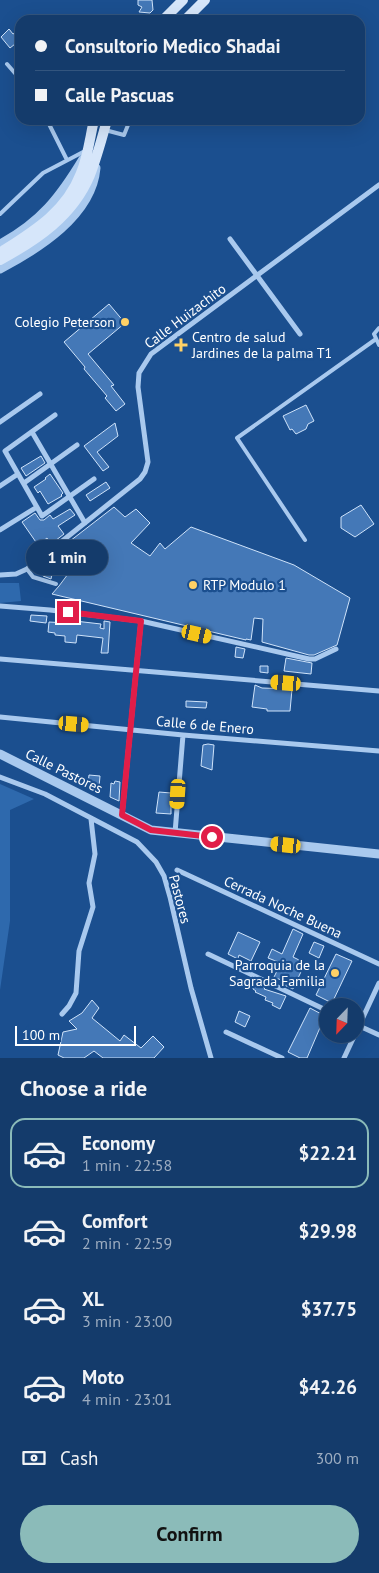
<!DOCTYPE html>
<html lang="en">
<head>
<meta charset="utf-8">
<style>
	:root { --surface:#143b6b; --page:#1d4271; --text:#f1f3f6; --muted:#9dadc1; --line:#33557e; --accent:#8bbbb9 }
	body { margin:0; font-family:"PT Sans",sans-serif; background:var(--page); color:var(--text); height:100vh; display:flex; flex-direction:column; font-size:19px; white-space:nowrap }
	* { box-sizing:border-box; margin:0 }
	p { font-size:16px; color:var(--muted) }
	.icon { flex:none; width:28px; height:28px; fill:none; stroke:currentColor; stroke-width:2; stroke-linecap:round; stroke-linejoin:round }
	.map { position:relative; height:1058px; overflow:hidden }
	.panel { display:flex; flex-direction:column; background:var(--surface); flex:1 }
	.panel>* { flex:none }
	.banner { position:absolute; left:15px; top:15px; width:350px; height:110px; border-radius:15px; box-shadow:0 5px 20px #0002,0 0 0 1px var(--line); display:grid; align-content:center; height:110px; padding:0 20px; background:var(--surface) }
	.needle { width:32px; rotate:203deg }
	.buttons { position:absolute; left:319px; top:998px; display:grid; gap:10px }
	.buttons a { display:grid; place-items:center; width:45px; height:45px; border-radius:50%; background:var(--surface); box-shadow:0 5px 20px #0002,0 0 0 1px var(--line); font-size:25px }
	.scale { position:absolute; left:15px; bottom:12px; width:121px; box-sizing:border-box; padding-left:5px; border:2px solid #fff; border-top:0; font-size:14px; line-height:18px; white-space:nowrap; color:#fff; -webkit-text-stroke:4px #1b4f8f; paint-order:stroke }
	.end { position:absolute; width:22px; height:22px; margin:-11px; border:6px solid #e11d48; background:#fff; box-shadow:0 0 0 2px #fff }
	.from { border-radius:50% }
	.bubble { position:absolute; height:35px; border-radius:18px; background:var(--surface); box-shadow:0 5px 20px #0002,0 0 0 1px var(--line); font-size:16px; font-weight:700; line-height:35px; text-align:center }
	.car { position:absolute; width:15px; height:30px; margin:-15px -8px; border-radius:6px; box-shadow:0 0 4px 1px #0007; background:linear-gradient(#f5c518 24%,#345 0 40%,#f5c518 0 76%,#345 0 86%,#f5c518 0) }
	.banner b { display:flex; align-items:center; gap:18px; height:48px; font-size:19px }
	.banner b+b { border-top:1px solid var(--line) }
	.banner i { width:12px; height:12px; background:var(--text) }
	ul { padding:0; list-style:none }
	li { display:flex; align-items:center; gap:15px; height:70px; margin:0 10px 8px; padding:0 10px; border:2px solid transparent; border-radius:15px }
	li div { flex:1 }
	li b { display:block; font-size:19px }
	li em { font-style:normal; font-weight:700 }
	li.current { border-color:var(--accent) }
	li>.icon { width:45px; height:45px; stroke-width:1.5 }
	h2 { padding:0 20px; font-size:22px; line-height:60px }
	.pay { display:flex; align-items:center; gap:12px; height:55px; padding:0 20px; font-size:19px }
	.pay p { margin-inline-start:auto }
	.primary-button { display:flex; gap:10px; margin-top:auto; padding:10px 20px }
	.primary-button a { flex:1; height:58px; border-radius:30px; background:var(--accent); color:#111; font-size:20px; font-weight:700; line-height:58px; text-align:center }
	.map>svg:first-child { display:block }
	.green { fill:#2e69ad }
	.building { fill:#4478b7; stroke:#cfe3fa }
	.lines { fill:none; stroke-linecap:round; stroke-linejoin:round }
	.service { stroke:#a9c9ee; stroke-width:4 }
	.minor { stroke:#a9c9ee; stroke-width:5 }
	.tertiary { stroke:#a9c9ee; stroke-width:9 }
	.secondary { stroke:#d6e6fa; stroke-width:10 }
	.route { stroke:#e11d48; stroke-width:6 }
	.poi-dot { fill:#ffd166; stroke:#1b4f8f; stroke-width:2 }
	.labels { text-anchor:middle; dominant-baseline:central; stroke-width:4.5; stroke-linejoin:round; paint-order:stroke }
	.street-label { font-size:14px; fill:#fff; stroke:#1b4f8f }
	.poi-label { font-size:14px; fill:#fff; stroke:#1b4f8f; text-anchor:end }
</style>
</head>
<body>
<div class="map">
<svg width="379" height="1058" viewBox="0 0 379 1058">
	<rect width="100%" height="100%" fill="#1b4f8f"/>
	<path class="green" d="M0,583H19L21,601L0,603Z
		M0,784L34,799L10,810V921L0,990Z"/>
	<path class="building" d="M138,0H152L153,10L150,13L139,12L142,7L138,5Z
		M9,29L13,34L20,30V40L10,48L1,37Z
		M109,304L125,323L88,354L114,385L111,386L125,404L116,411L105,398L107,396L84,369L85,367L64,342Z
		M306,405L314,421L308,424L306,429L296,434L292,429L290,430L283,416Z
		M115,423L118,436L97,452L109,467L103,471L84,446Z
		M41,456L45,463L26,476L21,468Z
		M50,474L63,493L61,495L62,496L48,504L40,491L38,493L34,487L46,479L45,478Z
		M106,482L110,488L90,501L86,495Z
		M361,505L374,524L355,537L341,528V517Z
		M114,507L125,517L136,509L150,523L131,543L150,556L160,543L165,549L191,527L294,565L350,598L337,645L314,655H309L262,642L263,619L254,618L251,640L246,639V640L52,594L59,586L89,546L55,561L54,567L48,558Z
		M70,509L75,515L58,526L64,534L51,544L47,538L38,545L22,522L35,513L40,520H44L50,515L53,519Z
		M45,568L53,570L51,579L43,576Z
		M31,615L47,616L46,623L30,621Z
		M66,620L101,624L100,628L104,629V621L110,622L108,653H101L103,638L77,635L76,643L65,642V636L55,635V633L48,632L49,622L66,623Z
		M236,647L245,649L243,658L235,657Z
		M286,658L312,663L311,674L284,671Z
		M260,666H268V673L260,672Z
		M255,685L262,688L292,689L290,711H267V709L252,707Z
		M186,701L207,702L206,708L186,707Z
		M208,744L214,745L212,770L201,766L203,745Z
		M89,775L100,776L99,787L88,784Z
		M115,781L120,782L119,801L110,797L111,783L114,784Z
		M159,792L171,793V814L156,813Z
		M293,929L303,934L293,957L305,963L293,989L282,984L281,980L274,977L281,963L268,958L272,949L282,954Z
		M238,932L260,942L251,961L239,955L238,959L228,954Z
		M314,942L324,946L319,958L309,953Z
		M336,954L352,961L332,1003L316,995Z
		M254,982L265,988L264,989L286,996L280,1009L272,1005L273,1003L265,1000L266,997L255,992L256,991L253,989Z
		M92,1000L99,1008L92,1018L120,1041L124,1035L141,1048L153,1036L164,1047L154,1058H103L94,1051L84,1058H64L58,1055L63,1032L77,1029L69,1021L82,1013Z
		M310,1008L325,1016L307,1058H300L288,1052Z
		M239,1011L250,1016L245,1027L235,1022Z"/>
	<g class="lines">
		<path class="service" d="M7,64L20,79
			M47,120L67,160
			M105,130L124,135L130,120
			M0,214L43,173L85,151
			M379,328L374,334L379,345
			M305,540L237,438L376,339
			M27,569L33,577L56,584"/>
		<path class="minor" d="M230,239L300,334
			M55,415L5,451L42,516L94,479
			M0,422L40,394
			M32,432L85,523
			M24,483L77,445
			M0,486L18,474
			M0,530L37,507
			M0,575L16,574L27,569L140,479L145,472L148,462L138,387L139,373L151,354L379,185
			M0,606L50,610L141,621L309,659H315L336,649
			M0,659L379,691
			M0,717L183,735L379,751
			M0,777L45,794L137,842L156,862L164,876L170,897L191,988L211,1058
			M122,815L141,621
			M175,833L183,735
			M177,870L379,964
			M208,954L328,1011
			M62,1014L69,1006L76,993L79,951L93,907L89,883L95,854L91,819
			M355,1024L379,1035
			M226,1032L282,1058
			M344,1058L379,983"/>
		<path class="tertiary" d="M0,244C41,222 60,197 83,159
			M0,269C38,249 92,216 96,168
			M0,754L151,830L379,854"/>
		<path class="secondary" d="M163,20L183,0
			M185,20L205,0
			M1,252C34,231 66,212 81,173C88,156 90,137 94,120
			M0,260C37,240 73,216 90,175C97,157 102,138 107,120"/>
	</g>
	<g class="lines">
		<path class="route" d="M68,612L141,621L122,815L151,830L212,837"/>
	</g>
	<g class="poi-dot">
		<circle cx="125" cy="322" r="5"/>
		<path d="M178.5 337.5h5v5h5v5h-5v5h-5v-5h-5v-5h5z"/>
		<circle cx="193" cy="585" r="5"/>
		<circle cx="335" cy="973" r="5"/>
	</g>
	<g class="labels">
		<g class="street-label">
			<text transform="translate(185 316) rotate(-37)">Calle Huizachito</text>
			<text transform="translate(205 725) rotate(5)">Calle 6 de Enero</text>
			<text transform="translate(64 771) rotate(26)">Calle Pastores</text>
			<text transform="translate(180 899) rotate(75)">Pastores</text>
			<text transform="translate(283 907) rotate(25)">Cerrada Noche Buena</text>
		</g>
		<g class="poi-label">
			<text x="115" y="322">Colegio Peterson</text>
			<text x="192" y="337" text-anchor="start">Centro de salud<tspan x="192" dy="16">Jardines de la palma T1</tspan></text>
			<text x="203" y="585" text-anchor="start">RTP Modulo 1</text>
			<text x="325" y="965">Parroquia de la<tspan x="325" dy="16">Sagrada Familia</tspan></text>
		</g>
	</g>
</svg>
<div class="buttons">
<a><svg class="needle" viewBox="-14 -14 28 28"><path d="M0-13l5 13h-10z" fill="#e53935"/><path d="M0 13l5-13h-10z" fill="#9dadc1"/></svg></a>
</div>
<div class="scale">100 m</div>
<i class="end from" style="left:212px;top:837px"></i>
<i class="end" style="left:68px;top:612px"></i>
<div class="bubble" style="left:26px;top:540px;width:82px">1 min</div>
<i class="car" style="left:197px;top:634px;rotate:103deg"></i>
<i class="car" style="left:286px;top:683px;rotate:275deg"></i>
<i class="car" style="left:74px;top:724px;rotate:95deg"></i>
<i class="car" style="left:178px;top:794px;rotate:184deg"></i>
<i class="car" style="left:286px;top:845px;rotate:276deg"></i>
<div class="banner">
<b><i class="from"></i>Consultorio Medico Shadai</b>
<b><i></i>Calle Pascuas</b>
</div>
</div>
<section class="panel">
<h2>Choose a ride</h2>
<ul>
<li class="current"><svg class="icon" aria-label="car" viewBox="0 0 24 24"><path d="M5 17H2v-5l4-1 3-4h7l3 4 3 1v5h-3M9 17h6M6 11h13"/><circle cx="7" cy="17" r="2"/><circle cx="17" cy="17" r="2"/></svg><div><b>Economy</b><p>1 min · 22:58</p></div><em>$22.21</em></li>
<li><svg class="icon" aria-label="car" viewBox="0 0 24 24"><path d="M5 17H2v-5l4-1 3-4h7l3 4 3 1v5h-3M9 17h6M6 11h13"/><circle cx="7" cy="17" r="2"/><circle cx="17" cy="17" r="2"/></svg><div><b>Comfort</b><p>2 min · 22:59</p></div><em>$29.98</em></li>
<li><svg class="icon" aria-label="car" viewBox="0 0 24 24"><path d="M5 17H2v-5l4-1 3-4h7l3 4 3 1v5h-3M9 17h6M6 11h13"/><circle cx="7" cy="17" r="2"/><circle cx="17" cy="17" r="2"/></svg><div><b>XL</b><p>3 min · 23:00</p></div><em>$37.75</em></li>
<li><svg class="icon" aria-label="car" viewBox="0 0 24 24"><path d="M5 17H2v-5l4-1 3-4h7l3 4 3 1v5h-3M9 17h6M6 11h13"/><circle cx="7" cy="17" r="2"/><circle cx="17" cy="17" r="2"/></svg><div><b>Moto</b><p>4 min · 23:01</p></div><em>$42.26</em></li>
</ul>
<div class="pay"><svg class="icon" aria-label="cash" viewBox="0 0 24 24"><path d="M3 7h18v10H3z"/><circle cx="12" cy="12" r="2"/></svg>Cash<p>300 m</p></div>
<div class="primary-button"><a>Confirm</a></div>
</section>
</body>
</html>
